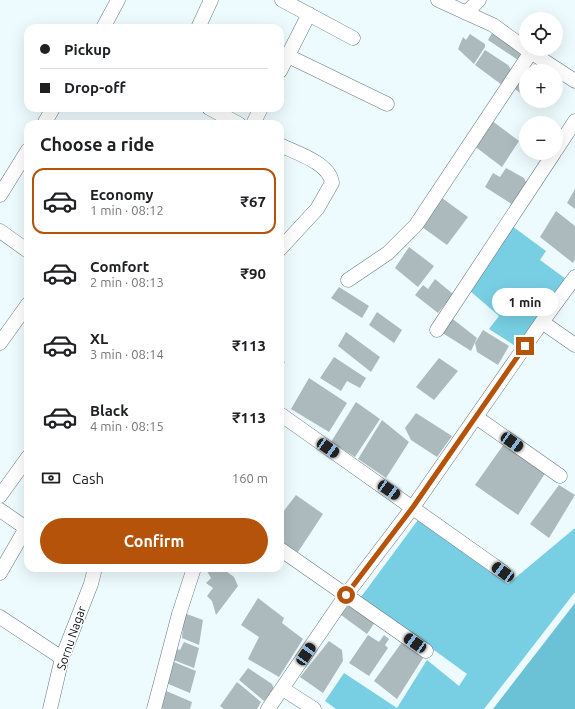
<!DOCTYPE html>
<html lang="en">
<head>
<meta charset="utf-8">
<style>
	:root { --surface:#fff; --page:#f6f6f6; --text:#202124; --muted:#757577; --line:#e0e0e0; --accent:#b45309 }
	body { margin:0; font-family:Ubuntu,sans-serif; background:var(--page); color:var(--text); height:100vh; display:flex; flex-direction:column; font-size:15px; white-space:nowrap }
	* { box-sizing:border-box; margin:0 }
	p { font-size:13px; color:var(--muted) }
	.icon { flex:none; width:22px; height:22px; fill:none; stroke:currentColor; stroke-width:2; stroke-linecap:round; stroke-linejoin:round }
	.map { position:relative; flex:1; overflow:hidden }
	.sheet { position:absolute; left:24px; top:120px; width:260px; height:452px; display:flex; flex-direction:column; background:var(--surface); border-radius:12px; box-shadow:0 4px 16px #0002 }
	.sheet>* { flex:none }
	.banner { position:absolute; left:24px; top:24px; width:260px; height:88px; border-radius:12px; box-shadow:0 4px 16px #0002; display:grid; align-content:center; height:88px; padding:0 16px; background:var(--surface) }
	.tools { position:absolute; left:519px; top:12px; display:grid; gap:8px }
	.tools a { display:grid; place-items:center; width:44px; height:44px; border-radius:50%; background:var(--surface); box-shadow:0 4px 16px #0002; font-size:20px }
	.end { position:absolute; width:18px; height:18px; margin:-9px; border:5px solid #b45309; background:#fff; box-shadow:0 0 0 2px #fff }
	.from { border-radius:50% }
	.bubble { position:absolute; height:28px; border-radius:14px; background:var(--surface); box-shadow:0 4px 16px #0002; font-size:13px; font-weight:600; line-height:28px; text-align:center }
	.car { position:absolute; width:12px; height:24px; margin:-12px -6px; border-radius:5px; box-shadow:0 0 3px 1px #0007; background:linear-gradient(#222 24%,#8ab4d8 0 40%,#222 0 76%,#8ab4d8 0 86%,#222 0) }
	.banner b { display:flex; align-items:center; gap:14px; height:38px; font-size:15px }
	.banner b+b { border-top:1px solid var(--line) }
	.banner i { width:10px; height:10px; background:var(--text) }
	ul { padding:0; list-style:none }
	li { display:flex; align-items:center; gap:12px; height:66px; margin:0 8px 6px; padding:0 8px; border:2px solid transparent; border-radius:12px }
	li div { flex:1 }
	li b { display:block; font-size:15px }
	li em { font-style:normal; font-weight:600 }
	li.on { border-color:var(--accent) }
	li>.icon { width:36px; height:36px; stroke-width:1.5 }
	h2 { padding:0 16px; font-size:18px; line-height:48px }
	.pay { display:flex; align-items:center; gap:10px; height:44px; padding:0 16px; font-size:15px }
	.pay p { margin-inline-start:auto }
	.button { display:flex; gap:8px; margin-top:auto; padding:8px 16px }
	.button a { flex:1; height:46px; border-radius:24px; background:var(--accent); color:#fff; font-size:16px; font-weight:600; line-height:46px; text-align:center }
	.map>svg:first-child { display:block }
	.forest { fill:#78cfe4 }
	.water { fill:#6bc2d6 }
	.building { fill:#adbabd }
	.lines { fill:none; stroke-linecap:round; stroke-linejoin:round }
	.minor-casing { stroke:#6c787b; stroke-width:15 }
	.minor { stroke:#fff; stroke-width:14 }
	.route { stroke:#b45309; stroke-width:5 }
	.labels { text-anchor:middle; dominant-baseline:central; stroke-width:3; stroke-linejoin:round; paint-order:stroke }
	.street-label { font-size:12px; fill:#0a0e0f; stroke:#fff }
</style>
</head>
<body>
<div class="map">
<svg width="575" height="709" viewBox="0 0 575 709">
	<rect width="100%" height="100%" fill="#edfafe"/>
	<path class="forest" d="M512,226L546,251L540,260L566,279L517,347L489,329L499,316L469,290Z
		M418,520L508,584L575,528V592L484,709H336L325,701L344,673L397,708L427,660L459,686L467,674L361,597Z"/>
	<path class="water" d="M575,603V709H493Z"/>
	<path class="building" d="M495,28L526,51L518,60L488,40Z
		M470,34L485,44V47L474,64L458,49L463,37L466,40Z
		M485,50L508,65L512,71L502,85L475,65Z
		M526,72V97L512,87Z
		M531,101H546L541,108Z
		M491,120L519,141L502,167L473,145Z
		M506,168L524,178L527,184L513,205L485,187L493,173L500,177Z
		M575,189V209L567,203Z
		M442,198L468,217L447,245L422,227Z
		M556,211L575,226V259L573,263L540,237Z
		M409,247L434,266L418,287L395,268Z
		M435,279L453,294L438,313L415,295L423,285L428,289Z
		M339,287L369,306L362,318L331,298Z
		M377,312L402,330L394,343L369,325Z
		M449,316L477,338L471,351L441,332Z
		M483,330L509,346L498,365L477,352L475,343Z
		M346,332L380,357L371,372L338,346Z
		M334,357L366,378L360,388L347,381L341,391L320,378Z
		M439,358L458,371L434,400L416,387Z
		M280,359L285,362L280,370Z
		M309,378L347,403L329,432L291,409Z
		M356,402L380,419L355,457L331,442Z
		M416,413L452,436L437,457L411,440L405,428Z
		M382,420L409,442L386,478L358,459Z
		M504,444L546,472L518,515L475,485Z
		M559,485L575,495L549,538L530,524Z
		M296,495L323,514L298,552L280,541V516Z
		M205,568H222L234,577L238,586L216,615L212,601L207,596L213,588L206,583L211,578Z
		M258,598L284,618L282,623L303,639L279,677L248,659L259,637L241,625Z
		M350,603L375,622L367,634L341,615Z
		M184,613L203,620L199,645L182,638Z
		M368,635L379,642L384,635L389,639L385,645L388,648L369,676L349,663Z
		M329,641L342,650L343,661L323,693L300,677Z
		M184,642L199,648L194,668L171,659L174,648L180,650Z
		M402,642L423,658L397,699L374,681Z
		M174,662L196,671L190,693L166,683Z
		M248,668L272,684L274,689L264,701L239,680Z
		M237,682L261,702L257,709H224L220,706Z
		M164,690L192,702L190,709H164L159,707Z"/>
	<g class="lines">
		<g class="minor-casing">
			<path id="minor" d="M282,0L353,38
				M438,0L493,25L526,49
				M466,13L479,0
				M103,28L118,0
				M198,28L211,0
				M526,49L575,81
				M288,56L387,104
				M280,71L309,14
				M209,108L239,124
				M44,124L53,108
				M253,124L261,108
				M280,145C296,153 330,163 332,183L317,209L280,249
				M556,150L575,121
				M0,195L28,150
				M0,231L28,251
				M348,280L388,253L416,225L531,52
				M542,322L575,345
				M437,330L554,153
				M0,343L28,304
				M280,414L503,572
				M476,417L560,476
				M0,496L28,457
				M0,510L26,528L0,573
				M280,549L426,651
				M0,617L62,658
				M283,689L314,709
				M50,709L62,658L91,584L95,568
				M154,709L179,614L194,568
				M268,709L346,595L413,507L542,322L575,277"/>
		</g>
		<use href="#minor" class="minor"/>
	</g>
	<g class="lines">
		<path class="route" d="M346,595L413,507L525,346"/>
	</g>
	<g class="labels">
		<g class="street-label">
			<text transform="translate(71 638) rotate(-71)">Sornu Nagar</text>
		</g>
	</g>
</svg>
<div class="tools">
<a><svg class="icon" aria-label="locate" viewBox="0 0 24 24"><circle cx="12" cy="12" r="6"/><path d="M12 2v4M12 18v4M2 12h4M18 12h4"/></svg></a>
<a>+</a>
<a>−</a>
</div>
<i class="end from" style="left:346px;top:595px"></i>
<i class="end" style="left:525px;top:346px"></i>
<div class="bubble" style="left:492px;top:288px;width:66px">1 min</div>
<i class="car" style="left:512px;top:442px;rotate:125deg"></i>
<i class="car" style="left:328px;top:448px;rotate:125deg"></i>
<i class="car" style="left:389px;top:490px;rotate:125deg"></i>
<i class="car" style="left:503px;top:572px;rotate:306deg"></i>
<i class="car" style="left:415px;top:643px;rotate:305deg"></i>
<i class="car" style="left:306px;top:654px;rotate:34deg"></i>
<div class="banner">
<b><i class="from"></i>Pickup</b>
<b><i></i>Drop-off</b>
</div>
<section class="sheet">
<h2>Choose a ride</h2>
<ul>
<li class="on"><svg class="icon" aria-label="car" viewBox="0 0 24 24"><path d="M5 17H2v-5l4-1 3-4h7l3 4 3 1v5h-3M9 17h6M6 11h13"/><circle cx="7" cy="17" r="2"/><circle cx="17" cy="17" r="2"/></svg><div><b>Economy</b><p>1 min · 08:12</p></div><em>₹67</em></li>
<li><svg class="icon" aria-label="car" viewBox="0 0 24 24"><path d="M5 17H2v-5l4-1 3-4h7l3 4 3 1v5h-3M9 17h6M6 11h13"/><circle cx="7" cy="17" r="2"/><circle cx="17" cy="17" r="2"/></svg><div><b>Comfort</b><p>2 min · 08:13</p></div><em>₹90</em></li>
<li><svg class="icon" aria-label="car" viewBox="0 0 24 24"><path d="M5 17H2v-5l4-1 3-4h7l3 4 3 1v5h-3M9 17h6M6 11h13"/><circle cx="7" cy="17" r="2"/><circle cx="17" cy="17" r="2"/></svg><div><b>XL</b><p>3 min · 08:14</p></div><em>₹113</em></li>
<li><svg class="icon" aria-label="car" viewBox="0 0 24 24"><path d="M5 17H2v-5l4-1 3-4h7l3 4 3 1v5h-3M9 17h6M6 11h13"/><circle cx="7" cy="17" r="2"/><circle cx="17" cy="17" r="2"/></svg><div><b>Black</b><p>4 min · 08:15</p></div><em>₹113</em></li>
</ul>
<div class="pay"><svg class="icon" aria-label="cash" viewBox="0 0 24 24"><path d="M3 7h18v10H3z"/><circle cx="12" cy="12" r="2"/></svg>Cash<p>160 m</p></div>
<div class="button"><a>Confirm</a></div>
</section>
</div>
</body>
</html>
